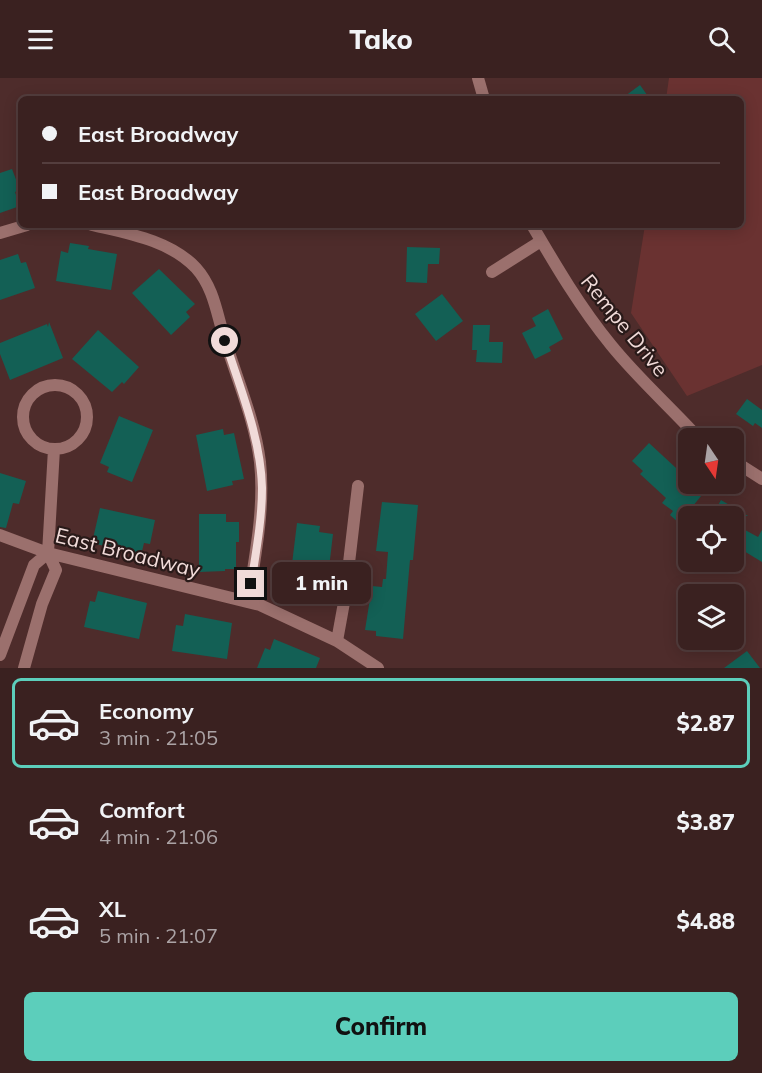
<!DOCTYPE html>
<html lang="en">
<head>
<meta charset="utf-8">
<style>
	:root { --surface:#3a2120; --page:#412929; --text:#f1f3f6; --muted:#aba3a5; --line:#543e3e; --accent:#5ccebb }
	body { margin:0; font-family:Mulish,sans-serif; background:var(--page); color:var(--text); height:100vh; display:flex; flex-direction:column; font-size:22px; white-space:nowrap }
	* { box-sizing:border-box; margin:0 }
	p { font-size:20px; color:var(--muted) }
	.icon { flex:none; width:33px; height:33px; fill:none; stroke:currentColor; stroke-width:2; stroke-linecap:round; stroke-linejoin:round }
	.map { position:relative; height:590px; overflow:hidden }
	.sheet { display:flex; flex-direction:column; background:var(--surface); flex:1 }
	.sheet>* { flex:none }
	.banner { position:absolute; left:18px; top:18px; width:726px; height:132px; border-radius:9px; box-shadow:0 3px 15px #0003,0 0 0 2px var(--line); display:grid; align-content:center; height:132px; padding:0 24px; background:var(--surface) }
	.needle { width:39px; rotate:167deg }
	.fabs { position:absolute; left:678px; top:350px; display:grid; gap:12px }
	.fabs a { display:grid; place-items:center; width:66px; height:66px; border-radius:9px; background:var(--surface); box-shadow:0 3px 15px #0003,0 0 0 2px var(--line); font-size:30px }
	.end { position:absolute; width:27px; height:27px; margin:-14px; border:8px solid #f1dbd9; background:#111; box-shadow:0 0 0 3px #111 }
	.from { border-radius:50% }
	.bubble { position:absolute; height:42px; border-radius:9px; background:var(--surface); box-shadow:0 3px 15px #0003,0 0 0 2px var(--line); font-size:20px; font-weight:800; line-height:42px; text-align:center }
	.banner b { display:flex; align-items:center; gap:21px; height:57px; font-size:22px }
	.banner b+b { border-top:2px solid var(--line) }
	.banner i { width:15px; height:15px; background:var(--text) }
	ul { padding:10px 0 0; list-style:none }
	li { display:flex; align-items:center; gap:18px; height:90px; margin:0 12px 9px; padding:0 12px; border:3px solid transparent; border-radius:9px }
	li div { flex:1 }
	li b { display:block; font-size:22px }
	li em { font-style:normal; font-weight:800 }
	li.selected { border-color:var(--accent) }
	li>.icon { width:54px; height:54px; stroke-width:1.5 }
	.button { display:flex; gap:12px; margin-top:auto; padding:12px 24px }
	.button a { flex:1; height:69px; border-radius:9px; background:var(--accent); color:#111; font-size:24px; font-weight:800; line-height:69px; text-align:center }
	header { display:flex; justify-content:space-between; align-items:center; height:78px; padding:0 24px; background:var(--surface); font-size:27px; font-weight:800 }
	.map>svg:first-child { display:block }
	.green { fill:#6a3231 }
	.building { fill:#136055 }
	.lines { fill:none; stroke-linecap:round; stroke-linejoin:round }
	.street { stroke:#9b706d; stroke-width:12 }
	.route { stroke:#f1dbd9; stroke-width:8 }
	.labels { text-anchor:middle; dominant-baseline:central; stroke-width:4.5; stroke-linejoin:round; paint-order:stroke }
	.street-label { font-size:21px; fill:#f1dbd9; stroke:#291a19 }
</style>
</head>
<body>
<header><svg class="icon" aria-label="menu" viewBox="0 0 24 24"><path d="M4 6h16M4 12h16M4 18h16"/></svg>Tako<svg class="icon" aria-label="search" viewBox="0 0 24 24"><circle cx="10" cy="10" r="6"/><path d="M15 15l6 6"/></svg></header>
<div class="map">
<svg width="762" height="590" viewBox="0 0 762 590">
	<rect width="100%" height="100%" fill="#4e2c2b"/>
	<path class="green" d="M669,0H762V287L687,318L631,235L645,147H741V21H666Z"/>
	<path class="building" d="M640,7L650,21H621Z
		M12,91L20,112L15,114L20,128L0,135V95Z
		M70,165L89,168L88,171L117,176L111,212L56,203L61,173L68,175Z
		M407,169L440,170L439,186H428L427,205L406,204Z
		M18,176L21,185L26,184L35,210L0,222V182Z
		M159,191L195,226L186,234L190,239L171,257L132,215Z
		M442,216L463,243L436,263L415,236Z
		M548,231L563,261L549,269L551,273L535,281L522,255L536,248L532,240Z
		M49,244L63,280L10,302L0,276V265L47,246L48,249Z
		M473,247H490L489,264H503L502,285L476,284L477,272H472Z
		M98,252L139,289L124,306L122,304L112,314L72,281Z
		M747,321L762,332V350L755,345L753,348L736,336Z
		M119,338L153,352L132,404L107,394L109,389L100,385Z
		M223,351L224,357L234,355L244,401L232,403L233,407L207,413L196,357Z
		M649,365L688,401V405H697L706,412L679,445L670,437L673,433L662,425L666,420L640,396L643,393L632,383Z
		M0,395L26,403L19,426L13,425L6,450L0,449Z
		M721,422L748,438H712Z
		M382,424L418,427L413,482H410L403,561L376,558V553L365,552L372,508L382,509L383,501H386L388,474L376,473Z
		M100,430L155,442L150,466L144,465L141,477L92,465Z
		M199,436H226V444H239V464H236V491H225V493L199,494Z
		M297,445L320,448L319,454L333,456L327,507L290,502Z
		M734,446L758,459L762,452V484L734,467Z
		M98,513L147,525L139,561L84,549L90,523L95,524Z
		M185,536L232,545L227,581L172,573L176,547L183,548Z
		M274,561L320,580L316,590H257L265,570L270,572Z
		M747,573L760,590H724Z"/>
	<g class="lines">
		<path class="street" d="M478,0L484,21
			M92,147C126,155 170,162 196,190C215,211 217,239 226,265C238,304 255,343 260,384C265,430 255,478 248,524
			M532,147C556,188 580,229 611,267C636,298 666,325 693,354L702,360
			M0,155L27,147
			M492,194L541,163
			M23 339a32 32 0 1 1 64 0a32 32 0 1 1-64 0Z
			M734,383L762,401
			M0,457L48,475L260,527L337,563L378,590
			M337,563L345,519L358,408
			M0,577L34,487L48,475
			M24,590L42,526L56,492L48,475L54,371"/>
	</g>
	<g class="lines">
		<path class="route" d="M225,263C240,310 261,360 262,410C262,442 256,474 251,506"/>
	</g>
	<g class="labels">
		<g class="street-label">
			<text transform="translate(625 247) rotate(51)">Rempe Drive</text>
			<text transform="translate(128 474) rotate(14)">East Broadway</text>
		</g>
	</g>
</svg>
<div class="fabs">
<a><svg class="needle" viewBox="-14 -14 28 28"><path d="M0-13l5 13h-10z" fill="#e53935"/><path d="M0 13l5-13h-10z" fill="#aba3a5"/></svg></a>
<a><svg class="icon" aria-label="locate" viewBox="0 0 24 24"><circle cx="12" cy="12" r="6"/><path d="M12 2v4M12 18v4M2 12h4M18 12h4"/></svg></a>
<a><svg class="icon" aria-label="layers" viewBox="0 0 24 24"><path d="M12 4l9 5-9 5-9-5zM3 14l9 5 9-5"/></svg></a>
</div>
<i class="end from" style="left:225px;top:263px"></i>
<i class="end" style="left:251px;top:506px"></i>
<div class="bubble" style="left:272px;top:484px;width:99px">1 min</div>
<div class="banner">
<b><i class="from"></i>East Broadway</b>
<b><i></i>East Broadway</b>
</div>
</div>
<section class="sheet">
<ul>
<li class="selected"><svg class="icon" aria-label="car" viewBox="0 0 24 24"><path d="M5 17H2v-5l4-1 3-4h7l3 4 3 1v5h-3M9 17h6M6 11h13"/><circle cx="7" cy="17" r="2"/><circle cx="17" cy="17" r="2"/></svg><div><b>Economy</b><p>3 min · 21:05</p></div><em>$2.87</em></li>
<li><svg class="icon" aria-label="car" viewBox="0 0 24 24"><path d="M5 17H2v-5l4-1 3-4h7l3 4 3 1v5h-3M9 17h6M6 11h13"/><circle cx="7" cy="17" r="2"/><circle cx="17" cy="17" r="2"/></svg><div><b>Comfort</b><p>4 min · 21:06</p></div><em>$3.87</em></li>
<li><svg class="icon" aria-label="car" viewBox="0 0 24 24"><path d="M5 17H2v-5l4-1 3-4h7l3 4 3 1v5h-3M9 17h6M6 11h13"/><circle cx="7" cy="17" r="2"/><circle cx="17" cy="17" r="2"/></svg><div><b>XL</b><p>5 min · 21:07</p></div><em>$4.88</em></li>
</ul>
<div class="button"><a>Confirm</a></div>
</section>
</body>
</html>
